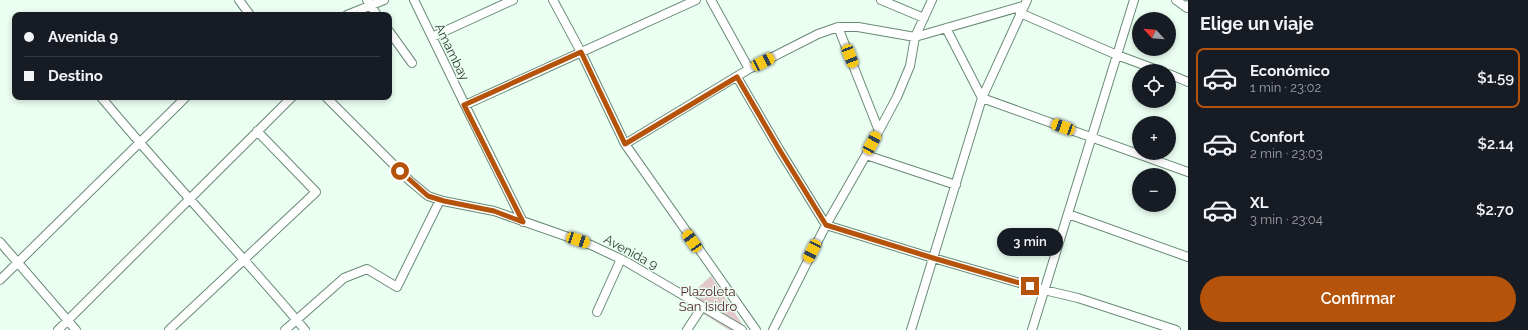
<!DOCTYPE html>
<html lang="es">
<head>
<meta charset="utf-8">
<style>
	:root { --surface:#171b24; --page:#242831; --text:#f1f3f6; --muted:#9ea1a6; --line:#363941; --accent:#b45309 }
	body { margin:0; font-family:Raleway,sans-serif; background:var(--page); color:var(--text); height:100vh; display:flex; flex-direction:column; font-size:15px; white-space:nowrap }
	* { box-sizing:border-box; margin:0 }
	p { font-size:13px; color:var(--muted) }
	.icon { flex:none; width:22px; height:22px; fill:none; stroke:currentColor; stroke-width:2; stroke-linecap:round; stroke-linejoin:round }
	.map { position:relative; flex:1; overflow:hidden }
	.sheet { display:flex; flex-direction:column; background:var(--surface); width:340px }
	.sheet>* { flex:none }
	.hud { position:absolute; left:12px; top:12px; width:380px; height:88px; border-radius:8px; box-shadow:0 2px 6px #0003; display:grid; align-content:center; height:88px; padding:0 12px; background:var(--surface) }
	.needle { width:26px; rotate:296deg }
	.tools { position:absolute; left:1132px; top:12px; display:grid; gap:8px }
	.tools a { display:grid; place-items:center; width:44px; height:44px; border-radius:50%; background:var(--surface); box-shadow:0 2px 6px #0003; font-size:20px }
	.end { position:absolute; width:18px; height:18px; margin:-9px; border:5px solid #b45309; background:#fff; box-shadow:0 0 0 2px #fff }
	.from { border-radius:50% }
	.bubble { position:absolute; height:28px; border-radius:14px; background:var(--surface); box-shadow:0 2px 6px #0003; font-size:13px; font-weight:600; line-height:28px; text-align:center }
	.car { position:absolute; width:12px; height:24px; margin:-12px -6px; border-radius:5px; box-shadow:0 0 3px 1px #0007; background:linear-gradient(#f5c518 24%,#345 0 40%,#f5c518 0 76%,#345 0 86%,#f5c518 0) }
	.hud b { display:flex; align-items:center; gap:14px; height:38px; font-size:15px }
	.hud b+b { border-top:1px solid var(--line) }
	.hud i { width:10px; height:10px; background:var(--text) }
	ul { padding:0; list-style:none }
	li { display:flex; align-items:center; gap:12px; height:60px; margin:0 8px 6px; padding:0 4px; border:2px solid transparent; border-radius:8px }
	li div { flex:1 }
	li b { display:block; font-size:15px }
	li em { font-style:normal; font-weight:600 }
	li.active { border-color:var(--accent) }
	li>.icon { width:36px; height:36px; stroke-width:1.5 }
	h2 { padding:0 12px; font-size:18px; line-height:48px }
	.cta { display:flex; gap:8px; margin-top:auto; padding:8px 12px }
	.cta a { flex:1; height:46px; border-radius:24px; background:var(--accent); color:#fff; font-size:16px; font-weight:600; line-height:46px; text-align:center }
	main { display:flex; flex:1; min-height:0 }
	.map>svg:first-child { display:block }
	.green { fill:#e2c7cb }
	.lines { fill:none; stroke-linecap:round; stroke-linejoin:round }
	.minor-casing { stroke:#6a8a76; stroke-width:10 }
	.minor { stroke:#fff; stroke-width:8 }
	.route { stroke:#b45309; stroke-width:5 }
	.labels { text-anchor:middle; dominant-baseline:central; stroke-width:3; stroke-linejoin:round; paint-order:stroke }
	.street-label { font-size:13px; fill:#2f3d34; stroke:#eafef1 }
	.park-label { font-size:13px; fill:#541e2c; stroke:#eafef1 }
</style>
</head>
<body>
<main>
<div class="map">
<svg width="1188" height="330" viewBox="0 0 1188 330">
	<rect width="100%" height="100%" fill="#eafef1"/>
	<path class="green" d="M711,276L746,330H729L683,301Z"/>
	<g class="lines">
		<g class="minor-casing">
			<path id="minor" d="M239,0L250,15
				M367,0L377,15
				M414,0L465,105L523,222
				M553,0L581,52L625,144L756,330
				M711,0L749,69
				M881,0L924,18
				M1176,0L1187,8L1188,5
				M1020,13L1117,55L1160,71
				M347,15L384,0
				M838,27L879,131
				M946,28L982,98L1188,172
				M389,31L412,63
				M432,37L513,0
				M1169,74L1188,82
				M737,77L779,149L826,225L933,258L1044,290L1078,298L1176,330
				M101,97C167,177 239,251 305,330
				M326,97L410,181L428,196L443,201L494,211L591,245L625,261L742,330
				M465,105L696,0
				M625,144L749,69L818,34L838,27H858L915,37L1023,6
				M866,155L956,185
				M1068,214L1188,257
				M0,242L76,330
				M0,280L186,97
				M597,312L621,259
				M58,330L292,97
				M169,330L316,192L257,131
				M285,330L344,278L367,269L397,287L440,200
				M687,330L702,307
				M773,330L826,225L866,155L897,97L910,66L915,37L932,0
				M911,330L982,98L1027,0
				M1032,330L1134,0"/>
		</g>
		<use href="#minor" class="minor"/>
	</g>
	<g class="lines">
		<path class="route" d="M400,171L428,196L444,201L494,211L523,222L464,105L581,52L625,144L737,77L779,149L826,225L933,258L1030,286"/>
	</g>
	<g class="labels">
		<g class="street-label">
			<text transform="translate(452 52) rotate(64)">Amambay</text>
			<text transform="translate(631 252) rotate(28)">Avenida 9</text>
		</g>
		<g class="park-label">
			<text x="708" y="291">Plazoleta<tspan x="708" dy="15">San Isidro</tspan></text>
		</g>
	</g>
</svg>
<div class="tools">
<a><svg class="needle" viewBox="-14 -14 28 28"><path d="M0-13l5 13h-10z" fill="#e53935"/><path d="M0 13l5-13h-10z" fill="#9ea1a6"/></svg></a>
<a><svg class="icon" aria-label="locate" viewBox="0 0 24 24"><circle cx="12" cy="12" r="6"/><path d="M12 2v4M12 18v4M2 12h4M18 12h4"/></svg></a>
<a>+</a>
<a>−</a>
</div>
<i class="end from" style="left:400px;top:171px"></i>
<i class="end" style="left:1030px;top:286px"></i>
<div class="bubble" style="left:997px;top:228px;width:66px">3 min</div>
<i class="car" style="left:850px;top:56px;rotate:159deg"></i>
<i class="car" style="left:763px;top:62px;rotate:63deg"></i>
<i class="car" style="left:1063px;top:127px;rotate:290deg"></i>
<i class="car" style="left:872px;top:143px;rotate:28deg"></i>
<i class="car" style="left:578px;top:240px;rotate:108deg"></i>
<i class="car" style="left:692px;top:241px;rotate:325deg"></i>
<i class="car" style="left:812px;top:251px;rotate:207deg"></i>
<div class="hud">
<b><i class="from"></i>Avenida 9</b>
<b><i></i>Destino</b>
</div>
</div>
<section class="sheet">
<h2>Elige un viaje</h2>
<ul>
<li class="active"><svg class="icon" aria-label="car" viewBox="0 0 24 24"><path d="M5 17H2v-5l4-1 3-4h7l3 4 3 1v5h-3M9 17h6M6 11h13"/><circle cx="7" cy="17" r="2"/><circle cx="17" cy="17" r="2"/></svg><div><b>Económico</b><p>1 min · 23:02</p></div><em>$1.59</em></li>
<li><svg class="icon" aria-label="car" viewBox="0 0 24 24"><path d="M5 17H2v-5l4-1 3-4h7l3 4 3 1v5h-3M9 17h6M6 11h13"/><circle cx="7" cy="17" r="2"/><circle cx="17" cy="17" r="2"/></svg><div><b>Confort</b><p>2 min · 23:03</p></div><em>$2.14</em></li>
<li><svg class="icon" aria-label="car" viewBox="0 0 24 24"><path d="M5 17H2v-5l4-1 3-4h7l3 4 3 1v5h-3M9 17h6M6 11h13"/><circle cx="7" cy="17" r="2"/><circle cx="17" cy="17" r="2"/></svg><div><b>XL</b><p>3 min · 23:04</p></div><em>$2.70</em></li>
</ul>
<div class="cta"><a>Confirmar</a></div>
</section>
</main>
</body>
</html>
